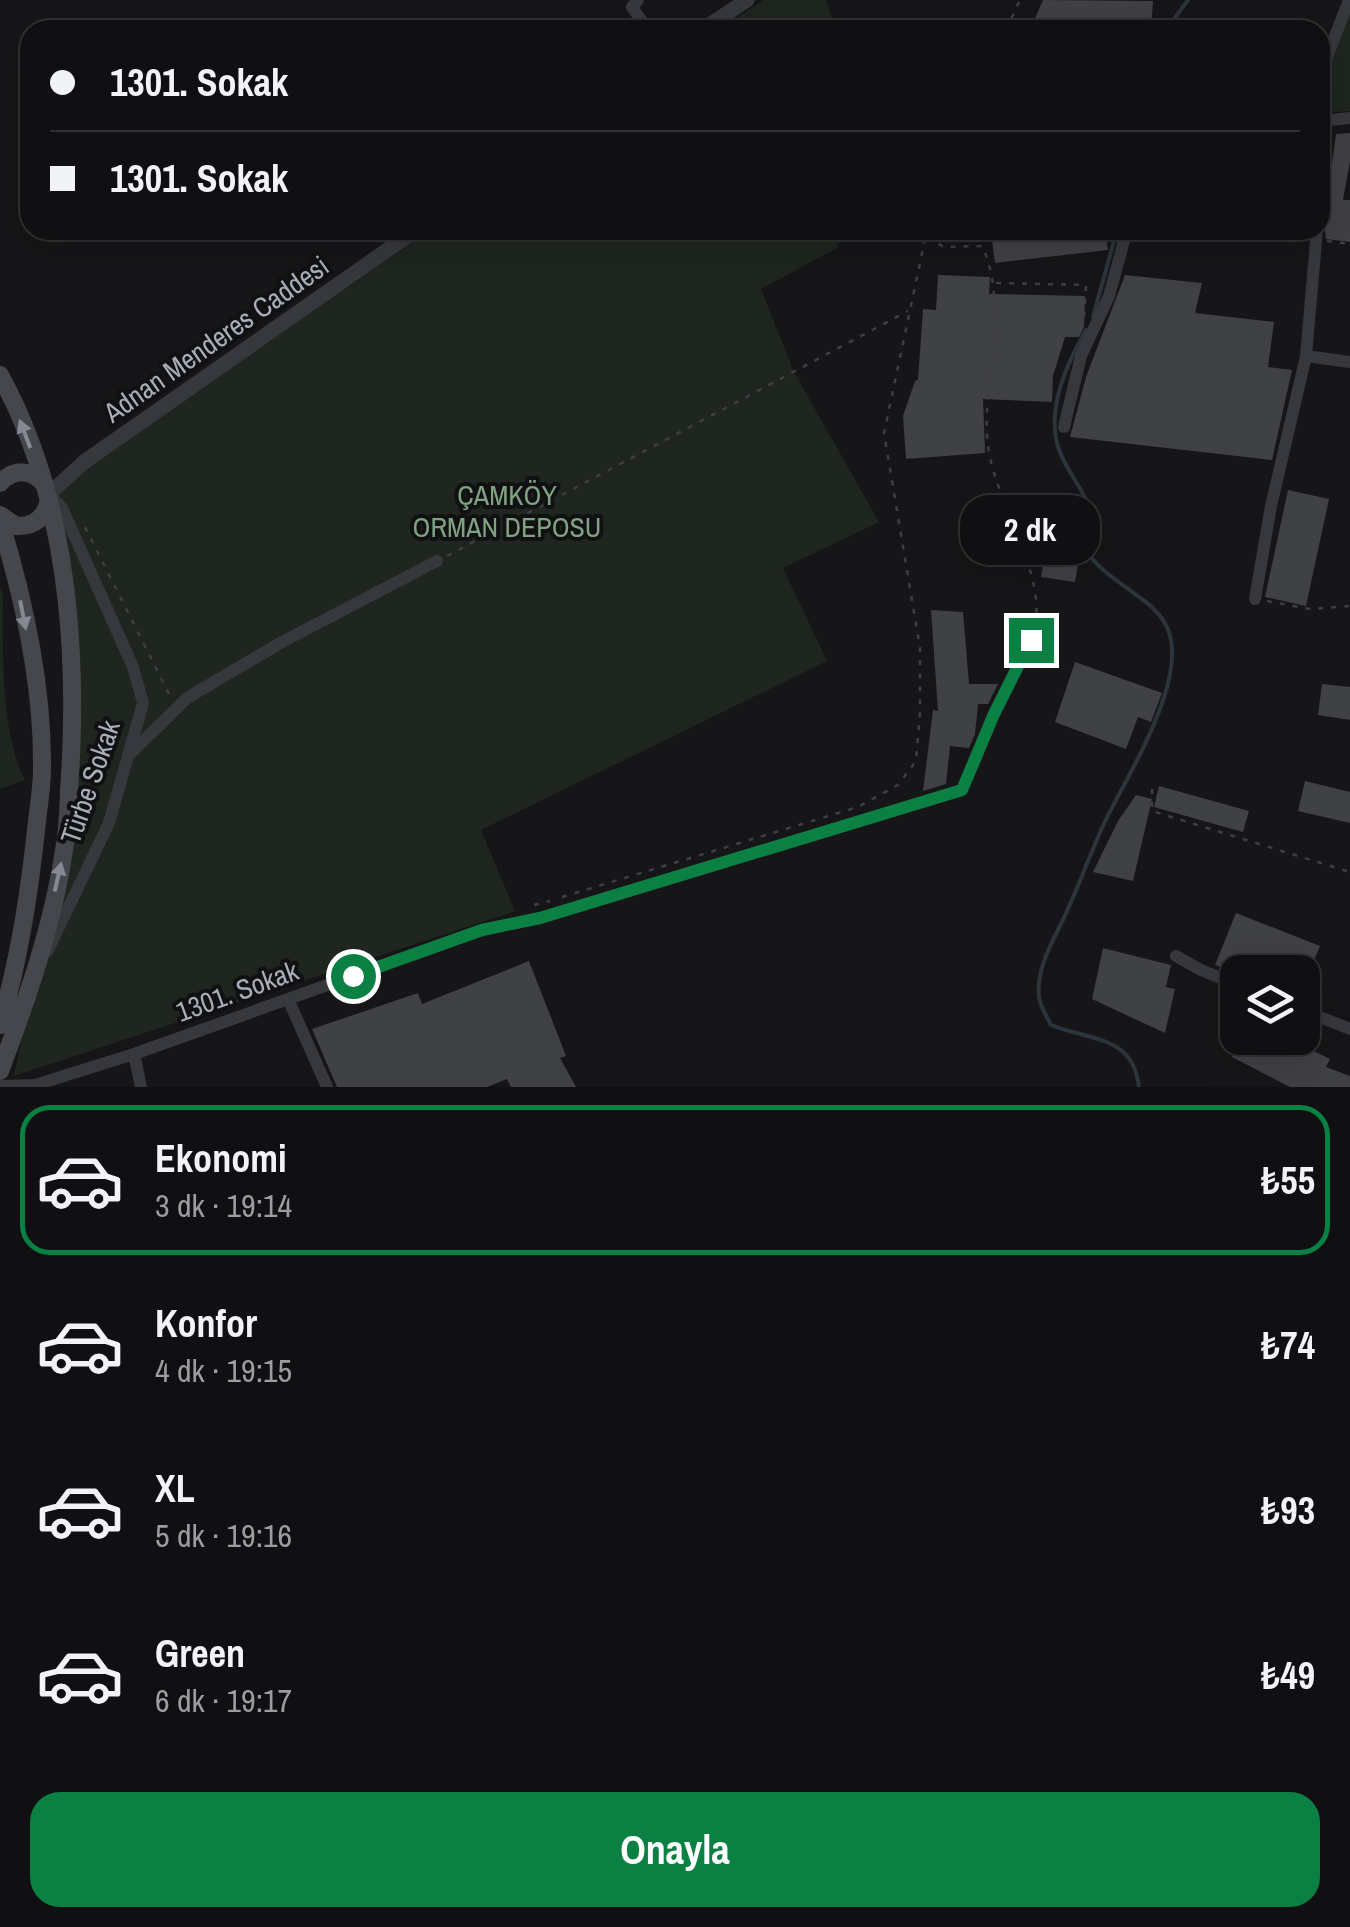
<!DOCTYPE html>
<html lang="tr">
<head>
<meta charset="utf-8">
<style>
	:root { --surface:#101012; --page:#19191b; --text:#f1f3f6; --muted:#9c9d9f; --line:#303032; --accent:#0b8043 }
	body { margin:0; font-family:"Archivo Narrow",sans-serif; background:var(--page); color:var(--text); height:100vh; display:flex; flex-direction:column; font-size:38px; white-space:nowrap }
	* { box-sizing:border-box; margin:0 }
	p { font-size:32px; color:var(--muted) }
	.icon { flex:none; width:55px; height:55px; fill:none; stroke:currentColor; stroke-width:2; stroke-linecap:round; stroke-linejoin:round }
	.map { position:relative; height:1087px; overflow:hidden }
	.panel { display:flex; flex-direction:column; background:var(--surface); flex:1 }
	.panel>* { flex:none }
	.banner { position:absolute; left:20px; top:20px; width:1310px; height:220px; border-radius:30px; box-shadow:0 10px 40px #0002,0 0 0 2px var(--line); display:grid; align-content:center; height:220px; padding:0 30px; background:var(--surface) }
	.tools { position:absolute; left:1220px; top:955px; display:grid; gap:20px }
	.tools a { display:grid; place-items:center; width:100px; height:100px; border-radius:20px; background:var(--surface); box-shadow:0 10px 40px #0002,0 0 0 2px var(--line); font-size:50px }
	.end { position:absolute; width:45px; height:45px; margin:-22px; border:12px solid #0b8043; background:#fff; box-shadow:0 0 0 5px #fff }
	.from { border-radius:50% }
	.bubble { position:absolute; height:70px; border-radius:30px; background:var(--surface); box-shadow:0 10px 40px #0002,0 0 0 2px var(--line); font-size:32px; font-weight:700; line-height:70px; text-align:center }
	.banner b { display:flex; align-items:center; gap:35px; height:95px; font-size:38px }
	.banner b+b { border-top:2px solid var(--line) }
	.banner i { width:25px; height:25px; background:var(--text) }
	ul { padding:18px 0 0; list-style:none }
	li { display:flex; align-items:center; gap:30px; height:150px; margin:0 20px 15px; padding:0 10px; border:5px solid transparent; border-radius:30px }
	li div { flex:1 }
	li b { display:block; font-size:38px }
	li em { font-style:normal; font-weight:700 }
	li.on { border-color:var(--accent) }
	li>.icon { width:90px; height:90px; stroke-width:1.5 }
	.primary-button { display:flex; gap:20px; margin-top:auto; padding:20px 30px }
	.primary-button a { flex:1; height:115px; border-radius:30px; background:var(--accent); color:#fff; font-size:40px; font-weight:700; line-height:115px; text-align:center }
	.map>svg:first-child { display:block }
	.green { fill:#1e261f }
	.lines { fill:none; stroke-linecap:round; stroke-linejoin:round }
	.stream { stroke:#2c353c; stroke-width:4 }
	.building { fill:#404145 }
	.path { stroke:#3d3f44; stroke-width:2.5; stroke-dasharray:5 8; stroke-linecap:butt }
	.minor { stroke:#37383d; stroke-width:12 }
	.tertiary { stroke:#37383d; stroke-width:15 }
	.secondary { stroke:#45474d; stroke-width:18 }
	.oneway { fill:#858993 }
	.route { stroke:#0b8043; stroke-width:12 }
	.labels { text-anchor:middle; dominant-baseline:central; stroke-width:8; stroke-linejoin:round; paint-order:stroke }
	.street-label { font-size:28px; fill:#a8adb8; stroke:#111113 }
	.park-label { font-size:28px; fill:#7fa381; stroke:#111113 }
</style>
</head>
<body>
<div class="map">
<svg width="1350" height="1087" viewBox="0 0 1350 1087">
	<rect width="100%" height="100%" fill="#161618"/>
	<path class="green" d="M763,0H826L837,30H720Z
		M1350,7V111L1320,113V85Z
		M430,230H830L839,247L761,289L794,372L879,522L783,568L827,661L481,830L515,911L14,1076L79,746L49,494Z
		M0,588L3,594C3,648 0,732 25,780L0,789Z"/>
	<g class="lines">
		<path class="stream" d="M1166,30L1188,0
			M1093,317L1117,230
			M1086,330C1065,367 1041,419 1064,461C1073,479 1089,498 1091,517C1093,530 1087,542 1089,555C1110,582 1147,596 1163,620C1198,670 1123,781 1103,826C1090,854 1080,883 1067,911C1055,939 1036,965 1039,997C1040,1006 1047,1017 1051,1025C1089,1041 1133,1034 1139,1087"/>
	</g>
	<path class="building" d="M1043,0L1153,1L1151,30H1030Z
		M1350,133V161L1343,200H1350V242L1326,239L1324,224L1336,134Z
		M1013,230H1105L1108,250L995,263L991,233Z
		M938,275L990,277L989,294L1085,296L1084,327L1079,337H1065L1053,376L1052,402L983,399L985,453L906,459L903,416L915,381L918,380L923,309L936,310Z
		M1125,275L1202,283L1195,313L1274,322L1268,367L1292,370L1272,460L1070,437L1086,377Z
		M1288,490L1329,499L1306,606L1265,597Z
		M1055,493L1076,496L1086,519L1075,582L1041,577Z
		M931,610L963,612L969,684H998L988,704H978L975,734L969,748L950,746L946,784L923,791L933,710L938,711Z
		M1075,662L1162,693L1151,722L1138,717L1126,749L1055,722Z
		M1322,684L1350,687V720L1318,715Z
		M1305,781L1350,792V823L1298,811Z
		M1159,786L1249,811L1243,832L1154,807Z
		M1136,795L1152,799L1133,881L1093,872L1118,821Z
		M1236,913L1320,946L1309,972L1238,974L1215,965Z
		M1103,948L1171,965L1166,987L1175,989L1165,1033L1092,999Z
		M529,961L566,1056L560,1058L576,1087H511L507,1079L487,1087H337L312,1029L418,993L422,1004Z
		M1242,1038H1287L1330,1059L1326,1067L1350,1076V1087H1290L1232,1057Z"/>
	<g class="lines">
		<path class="path" d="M1006,30L1020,0
			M929,235L943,247L982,246C1011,306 978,387 989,453C999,507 1048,578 1034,629
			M1327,241L1350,244
			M996,283L1086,285L1084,317
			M85,527L171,698
			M447,556L908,311
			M1267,601L1310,609L1350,606
			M1152,789V811L1350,872
			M562,897L858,807L898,785L916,761L920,713V648L884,433L927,230
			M534,905L550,901"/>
		<path class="minor" d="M638,0L632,7L648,30
			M1320,75L1349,0
			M1320,121L1350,118
			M1320,135V199
			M1306,356L1350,362
			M1064,427L1081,356L1109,296L1127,230
			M1255,599L1271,506L1306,356L1317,230
			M130,754L187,698L282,642L437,561
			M47,952L109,823L143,703L133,667L62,508L49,494
			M1176,956L1201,970L1238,985
			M288,999L327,1087
			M1302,1010L1350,1029
			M134,1054L141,1087
			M0,1086L35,1085L134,1054L482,930L540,918L962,790L994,714L1031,640"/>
		<path class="tertiary" d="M702,30L747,0
			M49,494L84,462L416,230"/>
		<path class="secondary" d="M0,375C66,495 78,642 70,776C68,798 69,822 65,844C54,922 28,997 0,1071
			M0,483C14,468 32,469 45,485
			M0,515L16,526C35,527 46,517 49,499
			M0,521C24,599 43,687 42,769C42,789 38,810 36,830C29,897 19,961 0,1025"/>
	</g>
	<defs><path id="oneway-solid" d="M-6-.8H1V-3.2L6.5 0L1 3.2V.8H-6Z" transform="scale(2.5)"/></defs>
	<g class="oneway">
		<use href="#oneway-solid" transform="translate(25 434) rotate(-111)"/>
		<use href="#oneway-solid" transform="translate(23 615) rotate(79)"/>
		<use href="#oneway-solid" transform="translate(58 877) rotate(-77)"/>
	</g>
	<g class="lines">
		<path class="route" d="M353,976L482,930L540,918L962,790L994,714L1031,640"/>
	</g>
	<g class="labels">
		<g class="street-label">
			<text transform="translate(216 339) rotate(-35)">Adnan Menderes Caddesi</text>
			<text transform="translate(90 782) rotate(-71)">Türbe Sokak</text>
			<text transform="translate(237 991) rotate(-20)">1301. Sokak</text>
		</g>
		<g class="park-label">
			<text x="507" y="495">ÇAMKÖY<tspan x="507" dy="32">ORMAN DEPOSU</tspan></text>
		</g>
	</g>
</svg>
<div class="tools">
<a><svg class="icon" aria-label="layers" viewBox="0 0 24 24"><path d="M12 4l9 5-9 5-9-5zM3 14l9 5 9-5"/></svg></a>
</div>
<i class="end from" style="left:353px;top:976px"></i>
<i class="end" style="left:1031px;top:640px"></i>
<div class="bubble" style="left:960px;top:495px;width:140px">2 dk</div>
<div class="banner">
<b><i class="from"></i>1301. Sokak</b>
<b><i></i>1301. Sokak</b>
</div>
</div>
<section class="panel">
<ul>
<li class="on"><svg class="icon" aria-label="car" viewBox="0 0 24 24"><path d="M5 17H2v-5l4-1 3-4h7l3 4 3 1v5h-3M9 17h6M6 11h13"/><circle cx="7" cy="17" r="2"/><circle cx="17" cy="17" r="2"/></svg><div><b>Ekonomi</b><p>3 dk · 19:14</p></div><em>₺55</em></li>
<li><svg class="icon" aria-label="car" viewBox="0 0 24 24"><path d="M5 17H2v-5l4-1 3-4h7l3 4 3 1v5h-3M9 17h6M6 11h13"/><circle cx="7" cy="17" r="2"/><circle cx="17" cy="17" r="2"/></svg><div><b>Konfor</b><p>4 dk · 19:15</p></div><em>₺74</em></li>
<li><svg class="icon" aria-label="car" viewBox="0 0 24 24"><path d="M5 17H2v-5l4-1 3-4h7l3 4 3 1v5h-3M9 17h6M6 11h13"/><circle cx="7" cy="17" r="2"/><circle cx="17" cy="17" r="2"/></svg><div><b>XL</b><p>5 dk · 19:16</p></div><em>₺93</em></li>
<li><svg class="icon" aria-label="car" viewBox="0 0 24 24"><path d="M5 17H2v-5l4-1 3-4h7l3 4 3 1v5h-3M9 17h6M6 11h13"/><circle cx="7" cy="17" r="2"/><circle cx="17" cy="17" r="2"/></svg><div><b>Green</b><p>6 dk · 19:17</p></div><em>₺49</em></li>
</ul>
<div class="primary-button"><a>Onayla</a></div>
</section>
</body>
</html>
